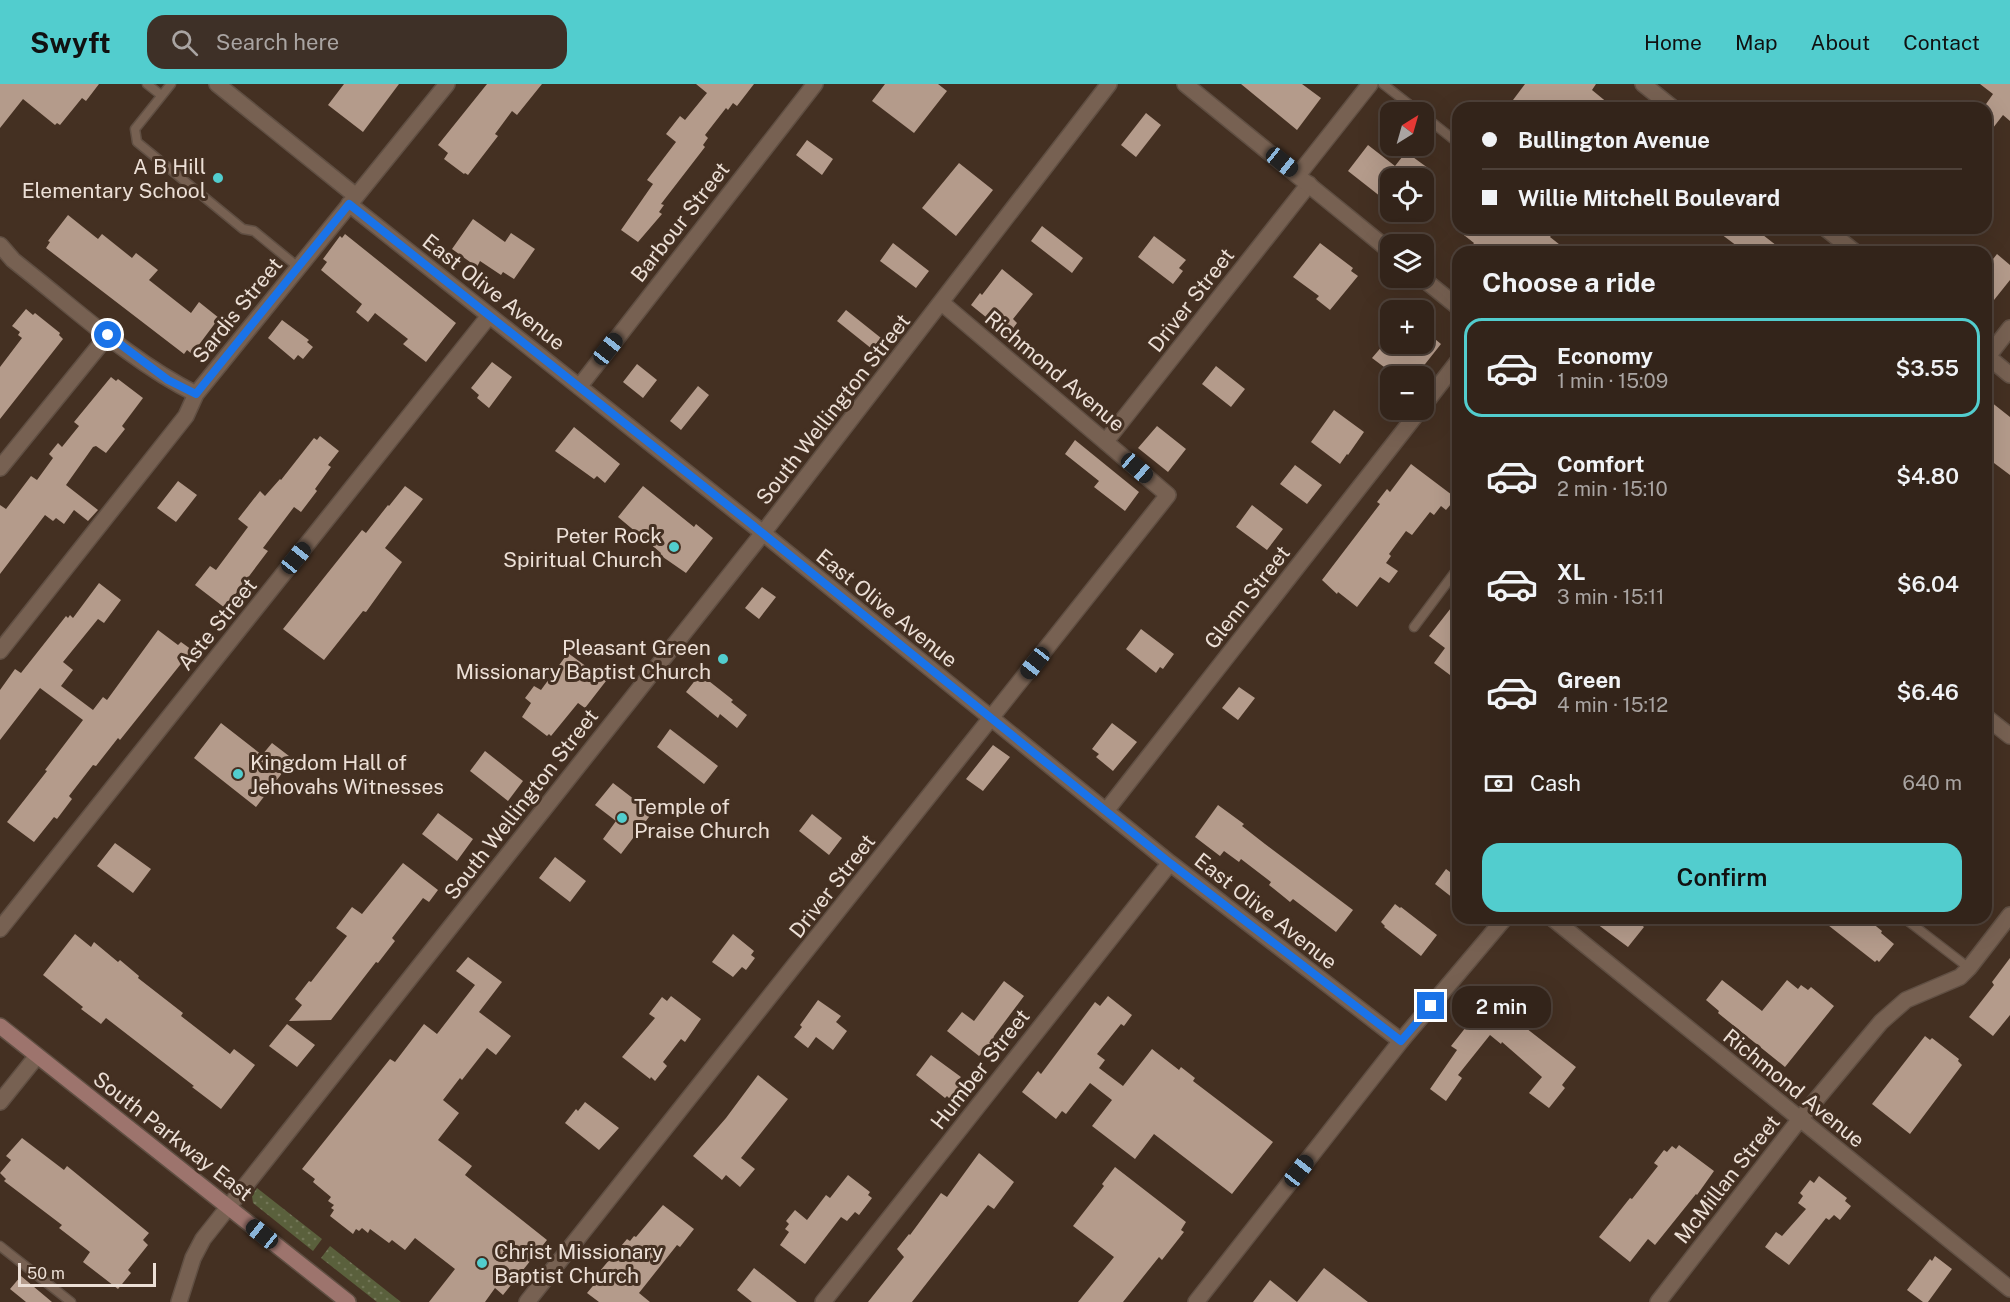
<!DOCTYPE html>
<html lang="en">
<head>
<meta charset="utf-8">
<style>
	:root { --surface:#33241a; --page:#3e3027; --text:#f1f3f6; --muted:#a9a4a2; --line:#4e4139; --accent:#52cdce }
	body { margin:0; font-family:"Public Sans",sans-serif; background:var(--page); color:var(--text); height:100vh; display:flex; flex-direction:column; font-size:22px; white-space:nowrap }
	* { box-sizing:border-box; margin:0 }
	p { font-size:20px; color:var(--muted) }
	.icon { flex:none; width:33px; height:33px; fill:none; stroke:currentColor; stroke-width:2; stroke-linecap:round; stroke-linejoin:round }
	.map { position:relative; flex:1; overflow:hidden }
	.side { position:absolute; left:1452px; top:162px; width:540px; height:678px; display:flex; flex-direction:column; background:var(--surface); border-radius:18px; box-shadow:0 6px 24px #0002,0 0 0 2px var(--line) }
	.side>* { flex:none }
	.guide { position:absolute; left:1452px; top:18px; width:540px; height:132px; border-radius:18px; box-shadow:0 6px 24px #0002,0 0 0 2px var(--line); display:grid; align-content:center; height:132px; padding:0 30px; background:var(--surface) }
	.needle { width:39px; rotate:37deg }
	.tools { position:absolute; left:1380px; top:18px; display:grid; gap:12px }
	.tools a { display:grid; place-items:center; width:54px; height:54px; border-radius:12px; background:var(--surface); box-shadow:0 6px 24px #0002,0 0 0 2px var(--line); font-size:30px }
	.scale { position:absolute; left:18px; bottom:15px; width:138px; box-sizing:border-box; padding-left:6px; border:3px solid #ecdfd6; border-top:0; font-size:16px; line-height:21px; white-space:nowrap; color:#ecdfd6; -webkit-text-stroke:4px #443022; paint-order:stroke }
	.end { position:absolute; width:27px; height:27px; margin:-14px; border:8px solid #1a73e8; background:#fff; box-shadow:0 0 0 3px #fff }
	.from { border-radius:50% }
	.bubble { position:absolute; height:42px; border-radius:18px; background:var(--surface); box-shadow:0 6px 24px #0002,0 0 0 2px var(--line); font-size:20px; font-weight:600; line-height:42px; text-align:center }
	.car { position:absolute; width:18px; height:36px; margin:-18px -9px; border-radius:8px; box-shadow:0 0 4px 2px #0007; background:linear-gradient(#222 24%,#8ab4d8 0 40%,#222 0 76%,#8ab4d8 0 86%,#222 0) }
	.guide b { display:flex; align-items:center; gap:21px; height:57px; font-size:22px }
	.guide b+b { border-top:2px solid var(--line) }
	.guide i { width:15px; height:15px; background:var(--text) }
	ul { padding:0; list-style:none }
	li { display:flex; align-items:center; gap:18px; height:99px; margin:0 12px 9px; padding:0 18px; border:3px solid transparent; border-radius:18px }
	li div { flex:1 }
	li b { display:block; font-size:22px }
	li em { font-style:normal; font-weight:600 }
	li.selected { border-color:var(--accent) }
	li>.icon { width:54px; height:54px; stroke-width:1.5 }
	h2 { padding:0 30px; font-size:27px; line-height:72px }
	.pay { display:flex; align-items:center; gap:15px; height:66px; padding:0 30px; font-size:22px }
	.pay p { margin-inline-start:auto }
	.cta { display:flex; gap:12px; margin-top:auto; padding:12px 30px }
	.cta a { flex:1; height:69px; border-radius:18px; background:var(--accent); color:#111; font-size:24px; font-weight:600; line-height:69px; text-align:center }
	header { display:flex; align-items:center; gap:36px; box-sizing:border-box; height:84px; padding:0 30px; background:var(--accent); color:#111 }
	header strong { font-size:28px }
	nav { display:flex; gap:33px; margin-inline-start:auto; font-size:21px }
	.search { width:420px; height:54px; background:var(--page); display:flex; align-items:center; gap:15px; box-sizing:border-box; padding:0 21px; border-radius:18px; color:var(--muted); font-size:22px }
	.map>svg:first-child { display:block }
	.green { fill:url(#green-dots) }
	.building { fill:#b49b8b }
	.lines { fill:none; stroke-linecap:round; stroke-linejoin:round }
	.service-casing { stroke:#604f43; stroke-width:11 }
	.minor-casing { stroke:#604f43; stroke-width:18 }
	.tertiary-casing { stroke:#604f43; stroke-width:18 }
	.secondary-casing { stroke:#604f43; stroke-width:18 }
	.service { stroke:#776152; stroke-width:8 }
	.minor { stroke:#776152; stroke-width:15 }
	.tertiary { stroke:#776152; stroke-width:15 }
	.secondary { stroke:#9d746d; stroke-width:15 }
	.route { stroke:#1a73e8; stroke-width:8 }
	.poi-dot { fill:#52cdce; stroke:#443022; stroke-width:2 }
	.labels { text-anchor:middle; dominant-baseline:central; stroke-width:6; stroke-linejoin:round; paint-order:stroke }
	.poi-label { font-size:21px; fill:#ecdfd6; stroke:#443022; text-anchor:end }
	.street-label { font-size:21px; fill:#ecdfd6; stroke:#443022 }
</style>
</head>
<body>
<header>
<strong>Swyft</strong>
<div class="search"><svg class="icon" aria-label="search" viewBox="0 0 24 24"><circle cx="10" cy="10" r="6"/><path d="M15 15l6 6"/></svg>Search here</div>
<nav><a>Home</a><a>Map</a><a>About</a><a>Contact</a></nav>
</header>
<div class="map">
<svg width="2010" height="1218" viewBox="0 0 2010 1218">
	<defs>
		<pattern id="green-dots" width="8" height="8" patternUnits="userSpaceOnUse" patternTransform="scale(1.5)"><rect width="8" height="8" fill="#5a603c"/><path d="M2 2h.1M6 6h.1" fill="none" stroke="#727657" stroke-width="1.8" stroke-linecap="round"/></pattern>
	</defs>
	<rect width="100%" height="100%" fill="#443022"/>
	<path class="green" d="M257,1104L322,1155L313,1167L253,1119L252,1112Z
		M330,1162L401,1218H377L321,1174Z"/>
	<path class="building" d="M0,0H99L86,17L82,14L60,41L57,39L55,41L23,15L0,44Z
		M344,0H399L363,48L328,21Z
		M487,0H542L517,31L512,27L495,50L498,52L468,91L465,89L464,90L444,75L448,69L438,61Z
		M696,0H754L737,22L733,19L728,26L726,24L705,51L708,54L703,61L705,63L661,120L664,121L659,128L662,130L638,158L621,146L653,100L647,96L676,58L666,50L680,32L685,36L707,9Z
		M885,0H938L947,7L914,49L872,17Z
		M1241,0H1302L1321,14L1297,46Z
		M1525,0H1596L1592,6L1614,24H1523L1513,16Z
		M1980,0H2010V37L2003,31L1986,53V20L1993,10Z
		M1146,29L1161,41L1136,73L1121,61Z
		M807,56L833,75L822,91L796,71Z
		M1368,61L1395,82L1406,68L1428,84L1420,94H1390V120L1348,87Z
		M959,79L993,106L956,152L922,124Z
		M68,131L98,155L102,150L132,174L136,169L158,186L149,196L191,229L199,218L219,234L192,270L187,266L184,270L46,164L50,158L48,157Z
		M473,135L505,158L511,149L535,165L514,195L503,188L501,191L480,177L477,183L452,165Z
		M1042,142L1083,174L1072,189L1031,157Z
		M1455,144H1557L1550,153L1569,168H1467L1474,159Z
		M1713,144H1754L1785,168H1745Z
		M345,150L456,239L426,278L403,260L408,255L375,229L368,238L356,228L362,220L321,186L327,178L323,175L340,152L342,154Z
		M1154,152L1186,176L1179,184L1183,187L1173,200L1138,173Z
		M893,159L929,187L916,204L880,177Z
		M1320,159L1353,184L1351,187L1358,192L1330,226L1316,215L1319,212L1293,193Z
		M1997,170L2010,181V196L1986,226V184Z
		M1002,185L1033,210L1013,235L1017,239L1008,251L971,221L980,209L982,211Z
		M26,225L33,231L35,229L60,249L59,251L63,255L0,335V283L22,254L18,251L20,248L12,242Z
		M846,226L881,254L872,265L837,237Z
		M282,236L309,256L307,258L313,263L303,275L298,271L294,276L268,254Z
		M1424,246L1441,260L1418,289L1417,288L1415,290L1405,282L1396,292L1372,274L1384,260H1424Z
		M492,278L512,293L489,324L477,314L479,311L471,304Z
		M637,280L657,296L643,314L623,298Z
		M1216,282L1245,305L1231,323L1202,300Z
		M111,293L116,297L118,295L143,314L122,342L125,345L106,369L96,362L93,363L66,401L98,426L88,437L74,426L64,440L56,434L53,437L45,431L0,490V421L6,425L31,392L37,396L53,374L49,370L58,359L62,363L79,342L74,338Z
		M698,302L709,311L681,346L670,337Z
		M1986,314L2010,333V391L1986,373Z
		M1334,326L1364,348L1348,371L1347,370L1340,380L1311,358Z
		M1157,342L1186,365L1168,388L1138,364Z
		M574,343L620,380L605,399L597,392L594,395L555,367Z
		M320,352L339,367L328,381L331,383L315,405L317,407L301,428L294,423L263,464L268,467L225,524L195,501L210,482L216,486L248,443L238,435L260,407L265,412L280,395L281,396L314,354L317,356Z
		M1075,356L1139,408L1125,427L1094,403L1099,397L1065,370Z
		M1411,380L1456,414L1446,426L1441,422L1434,431L1430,428L1412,451L1406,447L1389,470L1391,472L1386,479L1398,487L1389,499L1380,493L1357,523L1338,508L1337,510L1322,496L1380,420L1377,418L1387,405L1390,408Z
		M1295,381L1322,401L1307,420L1280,400Z
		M178,397L197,411L176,438L157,424Z
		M405,402L423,415L385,464L402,478L366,528L363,527L324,576L283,545L362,446L366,449L388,421L389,422Z
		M643,402L694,443L696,440L713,454L686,489L660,471L661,469L618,433Z
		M1252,421L1283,445L1267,466L1236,443Z
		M99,499L121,516L104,539L98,535L63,578L73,586L61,602L93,626L103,613L107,616L158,546L178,561L181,558L192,566L120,656L118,654L96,682L93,681L69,712L72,715L57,735L54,733L34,758L7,738L47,687L45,686L83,636L40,604L0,656V606L15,585L21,589L66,532L68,534L70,531L73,534Z
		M762,503L776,513L759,535L745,524Z
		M1458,515V597L1434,579L1445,564L1429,552Z
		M1141,545L1174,570L1163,585L1160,583L1156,589L1126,565Z
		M568,569L606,597L585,624L578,619L551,652L549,650L547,652L522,633L531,619L525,614L534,602L541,606Z
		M700,590L733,616L731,618L747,631L737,644L720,630L718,634L686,608Z
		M1239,603L1255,614L1238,636L1222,624Z
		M221,639L262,671L272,659L289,672L279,685L283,688L256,723L194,674Z
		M1112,639L1137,658L1113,687L1096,673L1099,670L1092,665Z
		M670,645L718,682L704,700L657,663Z
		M993,661L1010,673L983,707L966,695Z
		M485,667L523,697L508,717L470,687Z
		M613,699L652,729L621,770L603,755L616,737L595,721Z
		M1218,721L1244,740L1242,742L1265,760L1353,826L1336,848L1293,815L1290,818L1284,813L1269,801L1271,798L1241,775L1239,778L1224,767L1220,772L1195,753Z
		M438,729L473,755L457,777L422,750Z
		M812,730L842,754L829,771L799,747Z
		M115,759L151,785L133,809L97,782Z
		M555,773L586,797L570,818L539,794Z
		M403,779L438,806L429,818L423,814L392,854L395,857L378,879L376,878L331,936L289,937L302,921L295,915L309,897L311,898L347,852L336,844L352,823L362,830Z
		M1446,785L1458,794V818L1435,800Z
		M1395,820L1400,824L1401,823L1437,851L1421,872L1384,843L1385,842L1381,838Z
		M1589,834H1633L1644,843L1628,863Z
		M1819,834H1866L1882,847L1881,849L1894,860L1879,878L1877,876L1875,878Z
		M75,850L91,863L94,858L118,878L120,876L139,892L138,894L183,929L181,932L230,970L234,965L255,981L221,1025L192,1003L194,1002L106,934L101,940L81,925L83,923L43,891Z
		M733,850L754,867L751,871L755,874L746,886L742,883L733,893L712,878Z
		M468,873L502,898L479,928L511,952L496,971L487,964L462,996L460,994L443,1016L459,1029L438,1056L472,1082L465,1091L547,1156L503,1211L495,1204L485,1218H429L455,1185L415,1154L405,1166L392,1156L389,1159L370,1145L368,1149L362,1144L359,1147L356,1145L353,1150L330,1132L334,1126L331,1124L334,1121L328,1117L331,1113L313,1098L315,1095L302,1085L390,975L395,978L424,940L437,950L475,901L456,887Z
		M2010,874V931L1993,952L1969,933L1994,901L1992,898Z
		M1722,896L1762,927L1787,896L1798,905L1801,901L1808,906L1811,903L1834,922L1785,983L1718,929L1719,927L1706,916Z
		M1004,897L1024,912L994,952L993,955L997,958L985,973L981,970L979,972L947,947L962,928L974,937Z
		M671,912L701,935L685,958L681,955L663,978L667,982L655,997L651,993L650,995L622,973L655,934L649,930L662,913L667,917Z
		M1108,912L1132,931L1124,942L1121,940L1097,970L1105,976L1099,984L1123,1002L1152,965L1179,986L1181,983L1195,994L1193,997L1273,1058L1232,1110L1154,1050L1135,1075L1092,1042L1112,1016L1090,999L1066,1030L1062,1027L1056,1035L1022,1008L1038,987L1041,990L1095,918L1100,922Z
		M818,916L841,932L836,938L847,947L833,966L816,953L808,964L794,953L802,943L800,941Z
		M1485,919L1499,931L1503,926L1576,983L1562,1001L1565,1004L1549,1024L1529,1009L1542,993L1502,958L1501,960L1490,951L1458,991L1462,994L1446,1017L1430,1005L1457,966L1451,962Z
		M287,940L315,961L297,983L269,962Z
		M1925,952L1930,956L1932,954L1959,975L1958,977L1962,981L1910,1050L1872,1020Z
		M931,971L961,993L958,996L963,1000L951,1016L947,1012L945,1014L916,991Z
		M758,991L788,1015L741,1074L755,1085L740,1103L726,1091L722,1096L693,1072L726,1034Z
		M585,1018L619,1044L599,1066L565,1039L576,1025L578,1027Z
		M22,1054L64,1086L67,1082L149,1149L143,1156L148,1161L128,1186L131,1189L118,1205L83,1178L90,1168L59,1144L62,1141L4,1097L6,1095L0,1089L11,1076L6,1072Z
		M1679,1061L1714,1087L1697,1111L1696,1110L1655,1161L1648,1155L1630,1178L1599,1153L1630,1114L1632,1115L1658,1082L1654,1079L1664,1066L1667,1068L1672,1062L1676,1065Z
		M979,1069L1014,1098L994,1125L988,1121L912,1218H868L904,1173L897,1165L909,1150L910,1151L941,1109L947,1113Z
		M1115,1083L1186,1138L1181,1146L1184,1148L1162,1176L1159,1173L1123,1218H1078L1114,1173L1073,1142L1104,1102L1102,1100Z
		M848,1091L870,1108L868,1111L872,1114L859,1131L855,1128L847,1137L841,1133L805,1180L780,1161L789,1148L785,1145L789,1140L786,1137L795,1126L807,1136L826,1111L830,1114Z
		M1819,1092L1847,1114L1845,1117L1851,1122L1840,1136L1834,1131L1829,1136L1826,1134L1789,1181L1765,1163L1776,1148L1782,1152L1806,1125L1798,1119L1803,1112L1800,1109L1810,1096L1814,1099Z
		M663,1121L694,1145L680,1163L677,1161L639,1209L650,1218H599L587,1209L597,1197L594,1194L627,1155L630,1157L634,1152L636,1153Z
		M1935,1172L1952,1185L1928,1218H1923L1907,1206L1930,1175L1932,1177Z
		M754,1184L797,1218H752L737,1206Z
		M1324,1184L1368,1218H1253L1270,1196L1297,1218Z
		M21,1192L52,1218H26L10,1205Z"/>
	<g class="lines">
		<g class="service-casing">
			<path id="service" d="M147,0L161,11
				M171,0L135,45L137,58L243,145L254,147L298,183
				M1383,0L1419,28
				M1424,32L1458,59
				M1414,543L1458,484
				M1904,834L1969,884
				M0,1162L71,1218"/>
		</g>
		<g class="minor-casing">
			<path id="minor" d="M217,0L356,112
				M1643,0L1673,24
				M1298,91L1370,0
				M349,120L763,449L1170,779L1401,957
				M1825,144L1855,168
				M0,161L13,176L28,188C82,231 134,279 196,310
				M1986,271L2010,291
				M579,303L815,0
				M1424,321L1458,277
				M1106,357L1309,100
				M0,384L108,251
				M0,567L186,332L196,310L447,0
				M1106,727L1420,326
				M1552,834L2010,1205
				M0,845L489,232
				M0,1018L37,972
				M179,1218L193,1174L203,1155L763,449L1109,0
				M527,1218L1168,411L942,219
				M823,1218L1170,779
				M1658,1218L1800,1035L1881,938L1906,916L1960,893L1969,884L2010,831"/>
		</g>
		<g class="tertiary-casing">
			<path id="tertiary" d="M1185,0L1390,167
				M1422,194L1458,223
				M1986,275L2010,244
				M1986,633L2010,652
				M1196,1218L1401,957L1505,834"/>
		</g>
		<g class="secondary-casing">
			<path id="secondary" d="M0,942L348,1218"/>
		</g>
		<use href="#service" class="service"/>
		<use href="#minor" class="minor"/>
		<use href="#tertiary" class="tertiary"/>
		<use href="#secondary" class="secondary"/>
	</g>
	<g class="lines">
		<path class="route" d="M108,251L168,296L196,310L349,120L745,435L1170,779L1401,957L1431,922"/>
	</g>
	<g class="poi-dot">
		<circle cx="218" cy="94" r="6"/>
		<circle cx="674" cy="463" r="6"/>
		<circle cx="723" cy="575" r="6"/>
		<circle cx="238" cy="690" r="6"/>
		<circle cx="622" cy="734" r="6"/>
		<circle cx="482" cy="1179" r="6"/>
	</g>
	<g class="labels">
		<g class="poi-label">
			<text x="206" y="82">A B Hill<tspan x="206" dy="24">Elementary School</tspan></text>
			<text x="662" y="451">Peter Rock<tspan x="662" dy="24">Spiritual Church</tspan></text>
			<text x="711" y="563">Pleasant Green<tspan x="711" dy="24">Missionary Baptist Church</tspan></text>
			<text x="250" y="678" text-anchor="start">Kingdom Hall of<tspan x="250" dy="24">Jehovahs Witnesses</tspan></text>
			<text x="634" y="722" text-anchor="start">Temple of<tspan x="634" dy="24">Praise Church</tspan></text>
			<text x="494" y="1167" text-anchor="start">Christ Missionary<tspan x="494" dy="24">Baptist Church</tspan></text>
		</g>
		<g class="street-label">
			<text transform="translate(680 138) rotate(-52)">Barbour Street</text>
			<text transform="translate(494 208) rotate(38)">East Olive Avenue</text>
			<text transform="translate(1191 216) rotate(-52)">Driver Street</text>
			<text transform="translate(237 226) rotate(-51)">Sardis Street</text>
			<text transform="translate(1055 287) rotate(40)">Richmond Avenue</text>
			<text transform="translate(833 325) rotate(-52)">South Wellington Street</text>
			<text transform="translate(1247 513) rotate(-52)">Glenn Street</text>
			<text transform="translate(887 524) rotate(39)">East Olive Avenue</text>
			<text transform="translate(217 540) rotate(-51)">Aste Street</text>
			<text transform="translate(521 720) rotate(-52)">South Wellington Street</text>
			<text transform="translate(832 802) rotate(-52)">Driver Street</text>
			<text transform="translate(1266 827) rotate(38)">East Olive Avenue</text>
			<text transform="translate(980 985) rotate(-52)">Humber Street</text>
			<text transform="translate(1794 1004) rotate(39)">Richmond Avenue</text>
			<text transform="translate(173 1052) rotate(38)">South Parkway East</text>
			<text transform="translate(1727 1095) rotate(-52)">McMillan Street</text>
		</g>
	</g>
</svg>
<div class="tools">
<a><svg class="needle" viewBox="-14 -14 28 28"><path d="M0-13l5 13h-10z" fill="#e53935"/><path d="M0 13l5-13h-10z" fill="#a9a4a2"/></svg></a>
<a><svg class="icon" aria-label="locate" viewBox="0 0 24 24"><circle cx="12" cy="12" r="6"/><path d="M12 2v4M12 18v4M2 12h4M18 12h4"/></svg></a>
<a><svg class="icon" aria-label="layers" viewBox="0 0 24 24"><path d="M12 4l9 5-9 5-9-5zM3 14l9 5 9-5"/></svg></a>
<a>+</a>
<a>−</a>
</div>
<div class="scale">50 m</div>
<i class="end from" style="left:108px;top:251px"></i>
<i class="end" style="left:1431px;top:922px"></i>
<div class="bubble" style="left:1452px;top:902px;width:99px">2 min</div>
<i class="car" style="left:1282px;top:78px;rotate:129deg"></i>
<i class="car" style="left:608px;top:265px;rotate:38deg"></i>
<i class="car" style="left:1137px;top:384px;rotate:131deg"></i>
<i class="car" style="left:296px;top:474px;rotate:39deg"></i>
<i class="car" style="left:1035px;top:579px;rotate:218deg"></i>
<i class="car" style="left:1299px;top:1087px;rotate:38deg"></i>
<i class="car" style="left:262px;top:1150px;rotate:309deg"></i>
<div class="guide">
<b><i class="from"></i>Bullington Avenue</b>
<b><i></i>Willie Mitchell Boulevard</b>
</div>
<section class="side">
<h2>Choose a ride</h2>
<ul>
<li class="selected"><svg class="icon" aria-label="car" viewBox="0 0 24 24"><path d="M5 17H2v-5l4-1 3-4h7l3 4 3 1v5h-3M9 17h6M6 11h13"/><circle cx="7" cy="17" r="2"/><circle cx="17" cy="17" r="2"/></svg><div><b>Economy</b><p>1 min · 15:09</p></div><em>$3.55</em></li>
<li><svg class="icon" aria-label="car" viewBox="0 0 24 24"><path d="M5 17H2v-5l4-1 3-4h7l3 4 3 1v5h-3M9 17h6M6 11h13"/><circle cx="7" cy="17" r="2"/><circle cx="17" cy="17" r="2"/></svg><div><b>Comfort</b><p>2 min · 15:10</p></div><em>$4.80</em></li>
<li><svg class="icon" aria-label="car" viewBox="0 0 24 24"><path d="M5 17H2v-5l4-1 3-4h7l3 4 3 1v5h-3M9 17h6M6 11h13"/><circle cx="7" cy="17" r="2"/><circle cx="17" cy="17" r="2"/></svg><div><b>XL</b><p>3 min · 15:11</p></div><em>$6.04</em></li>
<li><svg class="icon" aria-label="car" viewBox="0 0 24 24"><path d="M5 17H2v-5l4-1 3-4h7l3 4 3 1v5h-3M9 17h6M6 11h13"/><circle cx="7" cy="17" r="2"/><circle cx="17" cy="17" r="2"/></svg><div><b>Green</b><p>4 min · 15:12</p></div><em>$6.46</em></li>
</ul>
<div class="pay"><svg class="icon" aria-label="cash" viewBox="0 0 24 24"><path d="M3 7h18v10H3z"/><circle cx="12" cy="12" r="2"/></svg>Cash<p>640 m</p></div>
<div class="cta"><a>Confirm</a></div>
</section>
</div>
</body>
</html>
